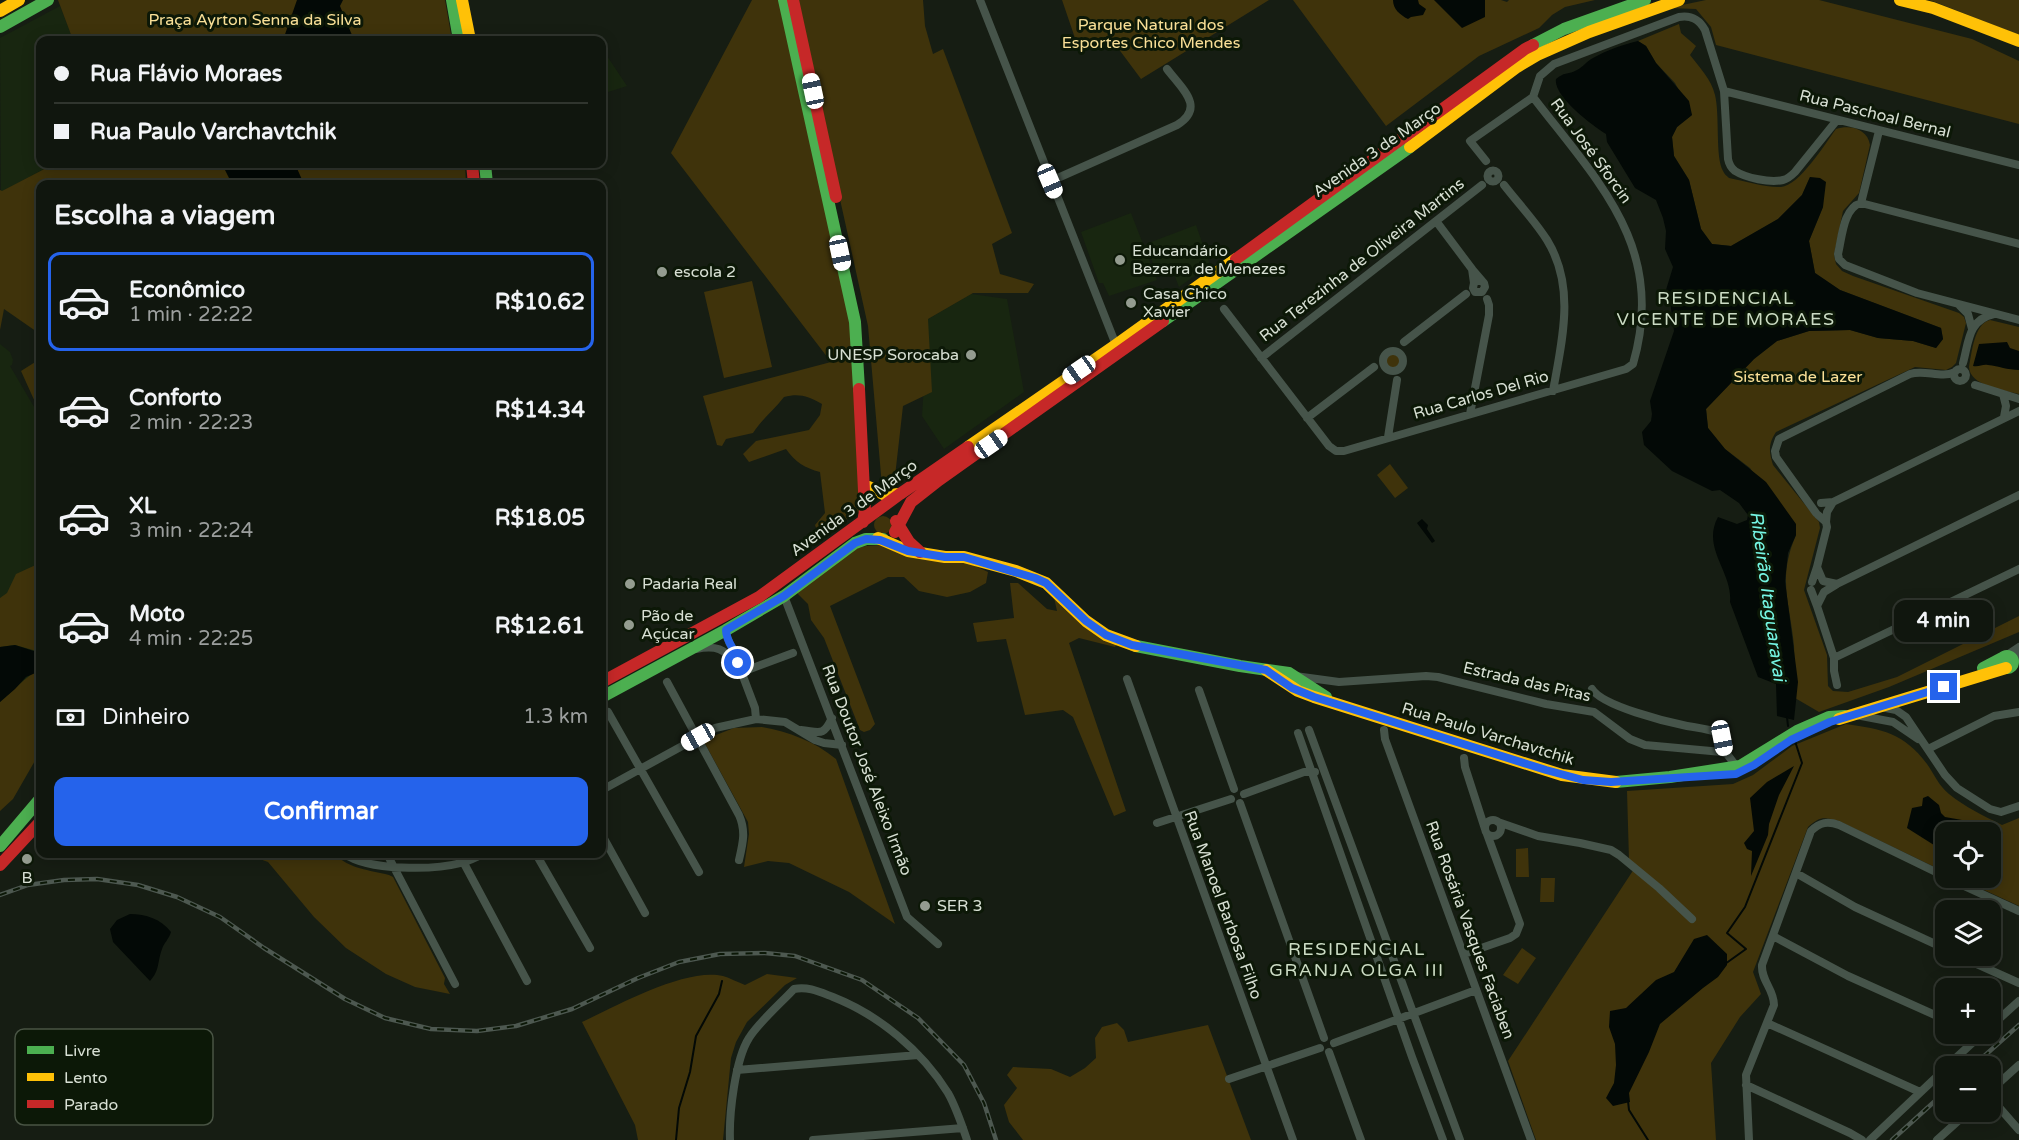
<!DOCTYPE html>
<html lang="pt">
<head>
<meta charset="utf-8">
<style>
	:root { --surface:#10160e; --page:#191f17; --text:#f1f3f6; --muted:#9c9f9e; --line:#30352e; --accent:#2563eb }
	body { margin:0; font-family:"Varela Round",sans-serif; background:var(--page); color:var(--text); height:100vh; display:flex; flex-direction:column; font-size:22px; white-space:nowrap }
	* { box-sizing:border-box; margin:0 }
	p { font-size:20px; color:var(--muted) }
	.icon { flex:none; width:33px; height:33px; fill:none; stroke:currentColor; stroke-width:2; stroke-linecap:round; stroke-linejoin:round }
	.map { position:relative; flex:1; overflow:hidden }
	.panel { position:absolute; left:36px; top:180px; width:570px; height:678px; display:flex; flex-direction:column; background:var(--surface); border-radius:12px; box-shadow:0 3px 15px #0003,0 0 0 2px var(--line) }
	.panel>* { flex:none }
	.top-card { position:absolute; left:36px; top:36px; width:570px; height:132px; border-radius:12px; box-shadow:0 3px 15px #0003,0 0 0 2px var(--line); display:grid; align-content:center; height:132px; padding:0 18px; background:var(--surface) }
	.tools { position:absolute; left:1935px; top:822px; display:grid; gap:12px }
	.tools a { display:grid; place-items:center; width:66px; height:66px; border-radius:12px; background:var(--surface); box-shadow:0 3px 15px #0003,0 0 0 2px var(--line); font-size:30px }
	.end { position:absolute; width:27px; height:27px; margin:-14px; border:8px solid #2563eb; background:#fff; box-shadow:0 0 0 3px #fff }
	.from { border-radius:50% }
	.bubble { position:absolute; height:42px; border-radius:12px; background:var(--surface); box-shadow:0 3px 15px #0003,0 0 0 2px var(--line); font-size:20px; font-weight:800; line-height:42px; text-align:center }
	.car { position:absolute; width:18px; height:36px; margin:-18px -9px; border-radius:8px; box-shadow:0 0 4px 2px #0007; background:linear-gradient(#fff 24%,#345 0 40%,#fff 0 76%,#345 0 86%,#fff 0) }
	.top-card b { display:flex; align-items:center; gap:21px; height:57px; font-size:22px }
	.top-card b+b { border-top:2px solid var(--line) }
	.top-card i { width:15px; height:15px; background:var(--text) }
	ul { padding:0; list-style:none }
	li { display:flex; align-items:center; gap:18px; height:99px; margin:0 12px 9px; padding:0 6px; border:3px solid transparent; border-radius:12px }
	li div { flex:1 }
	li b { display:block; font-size:22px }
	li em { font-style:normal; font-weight:800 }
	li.current { border-color:var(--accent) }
	li>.icon { width:54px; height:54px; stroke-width:1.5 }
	h2 { padding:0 18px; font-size:27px; line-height:72px }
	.pay { display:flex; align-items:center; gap:15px; height:66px; padding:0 18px; font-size:22px }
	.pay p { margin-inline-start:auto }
	.primary-button { display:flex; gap:12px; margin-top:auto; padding:12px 18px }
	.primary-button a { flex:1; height:69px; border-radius:12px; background:var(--accent); color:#fff; font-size:24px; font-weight:800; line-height:69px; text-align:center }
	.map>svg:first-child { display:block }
	.built { fill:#182610 }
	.green { fill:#3f330b }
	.water { fill:#030906 }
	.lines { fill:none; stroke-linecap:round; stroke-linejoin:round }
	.stream { stroke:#030906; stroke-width:2 }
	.street { stroke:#46544a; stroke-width:8 }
	.fast { stroke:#4caf50; stroke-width:12 }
	.slow { stroke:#ffc107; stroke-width:12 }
	.jam { stroke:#c62828; stroke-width:12 }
	.rail-casing { stroke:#4d5850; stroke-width:4.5 }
	.rail { stroke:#0c1807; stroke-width:2; stroke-dasharray:7; stroke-linecap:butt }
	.route { stroke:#2563eb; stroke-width:8 }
	.poi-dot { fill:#949c90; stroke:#0c1807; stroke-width:2 }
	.labels { text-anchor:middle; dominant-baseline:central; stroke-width:6; stroke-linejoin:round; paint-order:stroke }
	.park-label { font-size:16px; fill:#fae097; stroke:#0c1807 }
	.street-label { font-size:16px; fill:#d8e0d4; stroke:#0c1807 }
	.poi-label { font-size:16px; fill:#d8e0d4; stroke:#0c1807; text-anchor:start }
	.neighbourhood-label { font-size:18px; letter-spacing:1.5px; fill:#ccdcc4; stroke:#0c1807 }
	.water-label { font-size:18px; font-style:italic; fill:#75f6e3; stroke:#0c1807 }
	.key { fill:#0c1807; stroke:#495444; stroke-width:1.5 }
	.key-label { font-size:16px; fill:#d8e0d4 }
</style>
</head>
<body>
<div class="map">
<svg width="2019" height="1140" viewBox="0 0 2019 1140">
	<rect width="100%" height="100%" fill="#161d13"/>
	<path class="built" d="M60,6L73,40H40V164H54L1,192L0,38Z
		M605,53L627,86L602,94V55Z
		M1131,213L1157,280L1109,296L1103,283H1099L1081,232Z
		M1196,225L1210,265L1179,287L1170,264L1155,269L1146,244Z
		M971,294L1007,299L1024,392L944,449L922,416L928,319Z
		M0,344L10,352L13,360L12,365L10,366L40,417V737L0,722Z"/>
	<path class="green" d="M58,0H445L452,40H73Z
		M752,0H781L851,323L862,510L819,536L815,525L825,513L820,472C805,468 795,462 786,449L749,462L743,454L756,441L809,430L820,415L822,404C808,396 799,393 784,397C774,410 762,419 753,433L726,439L722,446L717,445L703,396L831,362L671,153Z
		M796,0H923L925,26L933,54L943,49L1012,233L992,244L1000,274L1034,284L1028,293H973L928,319L932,392L903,406L894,485L882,486L868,326Z
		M1062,0H1269L1141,79L1115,44L1076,41Z
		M1293,0H1501L1507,2L1509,0H1595L1565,7L1552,15L1539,28L1479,56L1386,126Z
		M1706,0H1819L1972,39L2019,61V124L1716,45L1711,27L1696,9L1668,8Z
		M1928,0H2019V35L1935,2Z
		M1679,24L1681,33L1696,46L1690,55C1700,68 1711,79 1715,95C1720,115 1715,157 1723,171C1724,174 1727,176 1729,178C1744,181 1767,188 1781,187C1799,186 1825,144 1836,129C1850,124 1868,129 1870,145L1859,193L1843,211L1834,255L1836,264L1842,271L1853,276L1959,313L1964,317L1966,323L1956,363L1952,367L1946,370L1915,367L1776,432C1768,444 1769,452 1773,465L1819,522L1820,528L1804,590L1827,655L1828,686L1833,691L1848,692L1897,677L2019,616V632L1889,687L1819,712L1795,698C1794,681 1795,663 1794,646C1790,602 1777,579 1796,535L1750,468L1725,449L1708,428L1706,409L1754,359L1777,341L1809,331L1850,330L1878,338L1913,341L1936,348L1943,339L1941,328L1840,290L1815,273L1809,241L1823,207L1810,177L1802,195L1778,219L1731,246L1712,244L1701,229L1689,180L1674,156L1672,137L1677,127L1692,115L1675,83L1656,63L1646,46L1638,41Z
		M54,164H465L466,184H40V334L4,309L0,330V190L2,191Z
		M752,281L772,367L724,378L704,292Z
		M1990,320L2019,327V394C2004,390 1970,386 1969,367C1972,352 1974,324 1990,320Z
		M1385 361a8 8 0 1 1 16 0a8 8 0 1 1-16 0Z
		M40,359V413L21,371Z
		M1390,464L1408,488L1395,498L1377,475Z
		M874 525a9 9 0 1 1 18 0a9 9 0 1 1-18 0Z
		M880,545L963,560L988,572L986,583L970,592L947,597L919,591L904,577H888L830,606L875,724L870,730L864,732L860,730L824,638L811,620L808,604L797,593L854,549L866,546Z
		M40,563V652L15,645L0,647V598L7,593L16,574Z
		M1010,583H1018L1047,609L1057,611L1053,593L1118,643L1115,647L1079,638L1069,643L1126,811L1114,816L1073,717L1063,710L1025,715L1006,639L977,642L973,623L1014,618Z
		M40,669V752L13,799L0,811V702C14,690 24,678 40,669Z
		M1846,724C1882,729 1904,733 1927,764C1934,774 1939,786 1949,794C1965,807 1984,816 2002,825L2019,818V906L1958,878H1990V832H1946L1945,872L1839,821C1824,817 1820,816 1808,827L1753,972L1761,994L1740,1017L1711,1063L1716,1140H1536L1508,1061L1636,866L1629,860L1627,791L1733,784L1753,775L1792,746Z
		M762,727C789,732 814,741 836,759L895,924L849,892L789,863L768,861L744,867L749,834L748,822L703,740L734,728Z
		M1528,848L1529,877H1516V849Z
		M246,854H334C350,869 369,870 389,875L393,877L445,978L444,984L450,994L415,987L386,974L346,948L314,917L268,862Z
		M1541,878H1555L1554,902H1540Z
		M1522,948L1536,958L1518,984L1503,975Z
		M767,974L797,978L785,985L747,1022L736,1042L731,1058L723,1140H638L635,1125L582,1022C616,1006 686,967 723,976C730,978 737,982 745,985Z
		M1117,1023L1124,1030L1128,1042L1208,1025L1251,1140H1023L1009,1122L1004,1105L1017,1088L1007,1075L1013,1067L1051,1069L1070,1077L1085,1068L1096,1058L1095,1038L1102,1027Z"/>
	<path class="water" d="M297,0H343L340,6L354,40H283Z
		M1393,0H1418L1419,4L1426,9L1423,15L1411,17L1408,19C1400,15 1393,9 1393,0Z
		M1434,0H1485V17L1462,28Z
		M1638,41L1646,46L1656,63L1689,101L1692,115L1677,127L1672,137L1674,156L1689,180L1701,229L1712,244L1731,246L1778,219L1802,195L1810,177L1820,178L1826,182L1823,207L1809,241L1815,273L1840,290L1941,328L1943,339L1936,348L1913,341L1878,338L1850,330L1809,331L1777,341L1754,359L1706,409L1708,428L1725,449L1766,482L1796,524V535L1788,553L1785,581L1798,682L1794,720L1777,716L1776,684L1758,677L1730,602C1733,572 1701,548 1718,517L1737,524L1747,520L1748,515L1739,503L1720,490L1712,491L1672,471L1644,445L1642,432L1651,421L1652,414L1650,401L1674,331L1670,301L1666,290L1673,267L1665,249L1666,231L1663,218L1656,200L1635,188L1607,142L1606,134C1592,125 1553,96 1556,79C1566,71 1568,75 1577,70C1583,67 1587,61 1593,58C1607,50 1622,45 1638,41Z
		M222,164H295L304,184H232Z
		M2007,342L2010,348L2019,351V370C2007,370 1999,366 1988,365C1982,364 1980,367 1973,366L1979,344Z
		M1422,519L1428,525L1427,529L1435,541L1432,543L1417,523Z
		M15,645L40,653V671L26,677L15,689L0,702V647Z
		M1794,766L1779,795L1769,824L1768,835L1751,876L1752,851L1747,849L1744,843L1754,831L1750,798L1767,782Z
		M1928,796L1939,805L1941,813L1945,817L1962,820L1969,825L1968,832H1946L1945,852L1907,828L1912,808L1922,806L1923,798Z
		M130,914C146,914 161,919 171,932C169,939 164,943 162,949C157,963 160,970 150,981L113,942L110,929L117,920Z
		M1707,935L1727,954V965L1718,977L1703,988L1660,1024L1649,1052L1629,1093L1630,1102L1613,1106L1606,1098L1614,1083L1616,1065L1615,1044L1609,1027L1610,1011L1626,1008L1656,980L1674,972L1694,939Z"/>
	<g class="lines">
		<path class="stream" d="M1787,717L1788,726
			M1725,964L1746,949L1727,933L1745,907L1802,763L1795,741
			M1628,1101L1629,1110L1648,1140
			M676,1140L679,1108L690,1072L696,1036L719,994L722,981"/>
		<path class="street" d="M980,0L1116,345
			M1724,91L2019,165
			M1533,97L1540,76L1554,64L1679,17C1691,15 1699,19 1705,30L1724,91L1728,159C1729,164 1731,168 1735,171C1746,178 1770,183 1783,180C1788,179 1792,175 1795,172L1837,120
			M1486,161L1470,141L1533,97
			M1487.5 176a5.5 5.5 0 1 1 11 0a5.5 5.5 0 1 1-11 0Z
			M1051,181L1177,125C1206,107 1182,89 1167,69
			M1504,185C1518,203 1535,221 1547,240C1576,287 1562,340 1553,391
			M1861,203C1843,208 1842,238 1838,254L1839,259L1845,265L1917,293L2019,320
			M1861,203L2019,244
			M1861,203L1879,131
			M1436,221L1472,269
			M1474,283L1472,269L1484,283L1485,287L1482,292H1475L1473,288L1474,283L1477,281H1482
			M1960,306L1968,314L1972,329
			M1224,309L1329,446L1336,451H1344L1626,369L1633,364C1667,247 1598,182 1533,97
			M1404,342L1466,294
			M1383 361a10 10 0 1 1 20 0a10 10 0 1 1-20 0Z
			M1261,358L1482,185
			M1963,363C1969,341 1968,320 1994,314
			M1954 375a6 6 0 1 1 12 0a6 6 0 1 1-12 0Z
			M1975,385L2019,399
			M2003,394L2006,406L2004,417
			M1470,414L1489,315V305L1487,299
			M1307,418L1374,367
			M1388,437L1397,380
			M1833,502L2019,411
			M1816,513L1776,457L1775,451L1779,439L1910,374C1925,369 1941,379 1955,372
			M1818,515L1826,522L1827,512L1833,502L1821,503
			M1817,567L1827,527L1826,522
			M1837,584L2019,495
			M1811,590L1817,606L1824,592L1837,584L1823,581L1817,567L1812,582
			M784,596L907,917L938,944
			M1817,606L1834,658V671L1837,685
			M726,630C726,644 737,651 738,663L755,708L756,719
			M696,649C717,645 723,649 738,663
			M2004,657L2019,647
			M1834,658L2019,569
			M2013,661L2019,654
			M742,672L793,653
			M1295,676L1339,682L1426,676L1438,677L1546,704L1594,712L1630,739L1645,745L1722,752L1727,754L1739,770
			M1127,679L1293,1140
			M667,682L739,815C746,831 743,843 739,860
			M1592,689C1602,706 1667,722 1687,726C1698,728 1709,729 1719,733L1725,753
			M1199,690L1234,789
			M1881,707L1896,710L1906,717L1945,775L1957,788L1990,809L2001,812L2019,806
			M608,712L699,872
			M1856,715L1893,722L1918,739
			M801,730C820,732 823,737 832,718
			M1309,730L1460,1140
			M1384,730L1385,739L1531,1140
			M1298,733L1412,1057L1443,1140
			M1928,749L1994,716L2019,712
			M1464,758L1465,767L1485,829
			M602,790L715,728L756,719L785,722L815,740L824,743L842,745
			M1244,794L1304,772H1315
			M1240,803L1324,1038
			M1485 828a8 8 0 1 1 16 0a8 8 0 1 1-16 0Z
			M1498,822L1538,836L1580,843L1611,850L1619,855L1659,888L1692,919
			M1157,823L1231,799
			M602,835L645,913
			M345,854C368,871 434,870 461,863C469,861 476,857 483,854
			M387,854L455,984
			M459,854L527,981
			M536,854L590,948
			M1796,873L1855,907L1946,949
			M1947,878L2019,911
			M1773,936L1848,976L1946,1020
			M1464,954L1510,938L1516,934L1520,924L1487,834
			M1959,956L2019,983
			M1767,1023L1920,1092
			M1990,1027L2019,1001
			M1334,1043L1476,990
			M1329,1052L1361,1140
			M1947,1066L1982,1034
			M737,1070L918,1055
			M1229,1079L1320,1048
			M1746,1085L1850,1133L1862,1140
			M1990,1091L2019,1065
			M1990,1097L2019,1130
			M730,1140C729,1114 735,1060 749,1038C758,1023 781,1003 794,989C808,986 820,992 833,997C879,1015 922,1051 948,1093C956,1107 962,1125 967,1140
			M813,1140L963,1128
			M1749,1140L1746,1075L1774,1005C1774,989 1761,981 1762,965L1811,831C1820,822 1828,821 1839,825L1946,877
			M1870,1140L1946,1068
			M1937,1140L1968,1112"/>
		<path class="fast" d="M452,0L459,40
			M784,0L855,322L859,389
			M0,27L48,0
			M1533,45L1564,29L1645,0
			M485,164L487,184
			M1163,321L1410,147
			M1136,646L1240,666L1289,673L1326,697
			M2001 662a6 6 0 1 1 12 0a6 6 0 1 1-12 0Z
			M1983,668L2002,658
			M602,697L726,630L784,596L855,543L866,539H883
			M1616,782L1670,777L1740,766L1797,731L1829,717L1845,716
			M0,846L40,799"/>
		<path class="slow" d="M462,0L470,40
			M1900,0L1933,8L2019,41
			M0,11L19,0
			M1410,147L1517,67L1537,55L1589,32L1679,0
			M968,447L1116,345L1236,259
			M869,487L885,495L899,494
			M878,538L908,551L945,557H964L1016,571L1046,583L1086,621L1106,635L1136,646
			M1266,670L1298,691L1314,697L1562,775L1616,782
			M1839,719L2006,668"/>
		<path class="jam" d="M793,0L836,197
			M472,164L474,184
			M1236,259L1525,49L1533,45
			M859,389L865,511L863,522
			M896,521L909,542L920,552
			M895,532L911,502L939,480L1163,321
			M602,682L759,597L900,494L968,447
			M0,865L40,822"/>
		<g class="rail-casing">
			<path id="rail" d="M0,895L28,885L64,880L97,879L138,885L177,897L220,917L264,948L345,999L385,1018L431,1029L477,1031L516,1026L572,1009L638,978L679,962L720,954L765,953L795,956L862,980L918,1018L964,1065L984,1103L996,1140
				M1973,1066L2019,1025
				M1892,1140L1946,1091"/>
		</g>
		<use href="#rail" class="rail"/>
	</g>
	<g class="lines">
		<path class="route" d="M738,663C738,651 726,644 726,630L784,596L855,543L866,539L880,540L908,551L945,557H964L1035,578L1046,583L1086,621L1106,635L1132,645L1266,670L1292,688L1314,697L1546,770L1583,780L1611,782L1736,774L1754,765L1791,740L1830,722L1944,687"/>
	</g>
	<g class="poi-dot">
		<circle cx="1120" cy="260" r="6"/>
		<circle cx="662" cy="272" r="6"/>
		<circle cx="1131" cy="303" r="6"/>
		<circle cx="971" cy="355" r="6"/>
		<circle cx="630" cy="584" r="6"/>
		<circle cx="629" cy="625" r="6"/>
		<circle cx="27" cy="859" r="6"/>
		<circle cx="925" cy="906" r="6"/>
	</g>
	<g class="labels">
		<g class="park-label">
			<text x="255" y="20">Praça Ayrton Senna da Silva</text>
			<text x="1151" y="25">Parque Natural dos<tspan x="1151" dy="18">Esportes Chico Mendes</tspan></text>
			<text x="1798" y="377">Sistema de Lazer</text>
		</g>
		<g class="street-label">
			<text transform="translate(1875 114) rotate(14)">Rua Paschoal Bernal</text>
			<text transform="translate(1377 150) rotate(-35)">Avenida 3 de Março</text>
			<text transform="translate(1591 151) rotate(54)">Rua José Sforcin</text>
			<text transform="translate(1362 260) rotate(-38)">Rua Terezinha de Oliveira Martins</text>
			<text transform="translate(1481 395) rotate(-16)">Rua Carlos Del Rio</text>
			<text transform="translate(854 508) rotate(-36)">Avenida 3 de Março</text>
			<text transform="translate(1527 682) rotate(13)">Estrada das Pitas</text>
			<text transform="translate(1488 734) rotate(17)">Rua Paulo Varchavtchik</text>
			<text transform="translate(867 770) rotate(69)">Rua Doutor José Aleixo Irmão</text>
			<text transform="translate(1223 905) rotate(70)">Rua Manoel Barbosa Filho</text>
			<text transform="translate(1470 930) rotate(70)">Rua Rosária Vasques Faciaben</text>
		</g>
		<g class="poi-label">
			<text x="1132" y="251">Educandário<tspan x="1132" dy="18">Bezerra de Menezes</tspan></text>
			<text x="674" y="272">escola 2</text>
			<text x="1143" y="294">Casa Chico<tspan x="1143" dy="18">Xavier</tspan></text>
			<text x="959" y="355" text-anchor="end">UNESP Sorocaba</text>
			<text x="642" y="584">Padaria Real</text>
			<text x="641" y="616">Pão de<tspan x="641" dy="18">Açúcar</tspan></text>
			<text x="27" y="878" text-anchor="middle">B</text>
			<text x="937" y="906">SER 3</text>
		</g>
		<g class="neighbourhood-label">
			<text x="1726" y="298">RESIDENCIAL<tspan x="1726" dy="21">VICENTE DE MORAES</tspan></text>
			<text x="1357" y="949">RESIDENCIAL<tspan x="1357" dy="21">GRANJA OLGA III</tspan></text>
		</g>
		<g class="water-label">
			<text transform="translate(1768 596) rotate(82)">Ribeirão Itaguaravai</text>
		</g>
	</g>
	<rect x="15" y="1029" width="198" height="96" rx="9" class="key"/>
	<rect x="27" y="1046" width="27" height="8" fill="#4caf50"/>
	<rect x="27" y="1073" width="27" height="8" fill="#ffc107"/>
	<rect x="27" y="1100" width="27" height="8" fill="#c62828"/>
	<g class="key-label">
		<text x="64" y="1056">Livre</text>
		<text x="64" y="1083">Lento</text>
		<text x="64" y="1110">Parado</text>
	</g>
</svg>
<div class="tools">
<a><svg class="icon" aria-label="locate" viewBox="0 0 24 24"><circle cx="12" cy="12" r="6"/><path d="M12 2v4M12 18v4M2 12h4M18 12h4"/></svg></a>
<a><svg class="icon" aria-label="layers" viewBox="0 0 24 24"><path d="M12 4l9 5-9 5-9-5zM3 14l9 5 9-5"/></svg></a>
<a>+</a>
<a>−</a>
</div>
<i class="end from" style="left:738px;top:663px"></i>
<i class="end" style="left:1944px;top:687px"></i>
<div class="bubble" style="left:1894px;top:600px;width:99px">4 min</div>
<i class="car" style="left:813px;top:91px;rotate:348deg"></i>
<i class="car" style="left:1050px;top:181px;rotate:157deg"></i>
<i class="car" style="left:840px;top:253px;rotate:168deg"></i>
<i class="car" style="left:1079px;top:370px;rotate:235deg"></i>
<i class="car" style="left:991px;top:444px;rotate:55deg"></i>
<i class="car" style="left:698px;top:737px;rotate:241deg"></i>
<i class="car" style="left:1722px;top:738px;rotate:169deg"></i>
<div class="top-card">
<b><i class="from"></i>Rua Flávio Moraes</b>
<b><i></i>Rua Paulo Varchavtchik</b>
</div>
<section class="panel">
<h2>Escolha a viagem</h2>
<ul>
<li class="current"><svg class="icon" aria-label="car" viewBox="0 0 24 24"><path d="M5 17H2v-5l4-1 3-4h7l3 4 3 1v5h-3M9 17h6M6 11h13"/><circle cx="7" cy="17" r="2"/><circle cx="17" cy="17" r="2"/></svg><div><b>Econômico</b><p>1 min · 22:22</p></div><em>R$10.62</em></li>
<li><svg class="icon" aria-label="car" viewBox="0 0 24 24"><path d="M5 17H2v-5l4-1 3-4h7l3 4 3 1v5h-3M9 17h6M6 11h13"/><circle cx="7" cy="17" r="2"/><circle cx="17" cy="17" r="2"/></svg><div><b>Conforto</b><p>2 min · 22:23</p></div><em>R$14.34</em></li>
<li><svg class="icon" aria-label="car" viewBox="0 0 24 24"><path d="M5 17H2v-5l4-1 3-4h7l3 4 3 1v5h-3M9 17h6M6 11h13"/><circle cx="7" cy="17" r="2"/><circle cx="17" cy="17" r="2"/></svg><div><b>XL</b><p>3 min · 22:24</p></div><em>R$18.05</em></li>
<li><svg class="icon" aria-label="car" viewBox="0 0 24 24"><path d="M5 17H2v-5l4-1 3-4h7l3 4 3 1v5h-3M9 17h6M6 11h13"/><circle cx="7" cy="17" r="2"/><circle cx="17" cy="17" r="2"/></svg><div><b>Moto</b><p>4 min · 22:25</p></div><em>R$12.61</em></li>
</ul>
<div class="pay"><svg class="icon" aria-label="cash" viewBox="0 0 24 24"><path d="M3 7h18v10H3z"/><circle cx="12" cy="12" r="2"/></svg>Dinheiro<p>1.3 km</p></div>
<div class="primary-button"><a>Confirmar</a></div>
</section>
</div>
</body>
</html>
